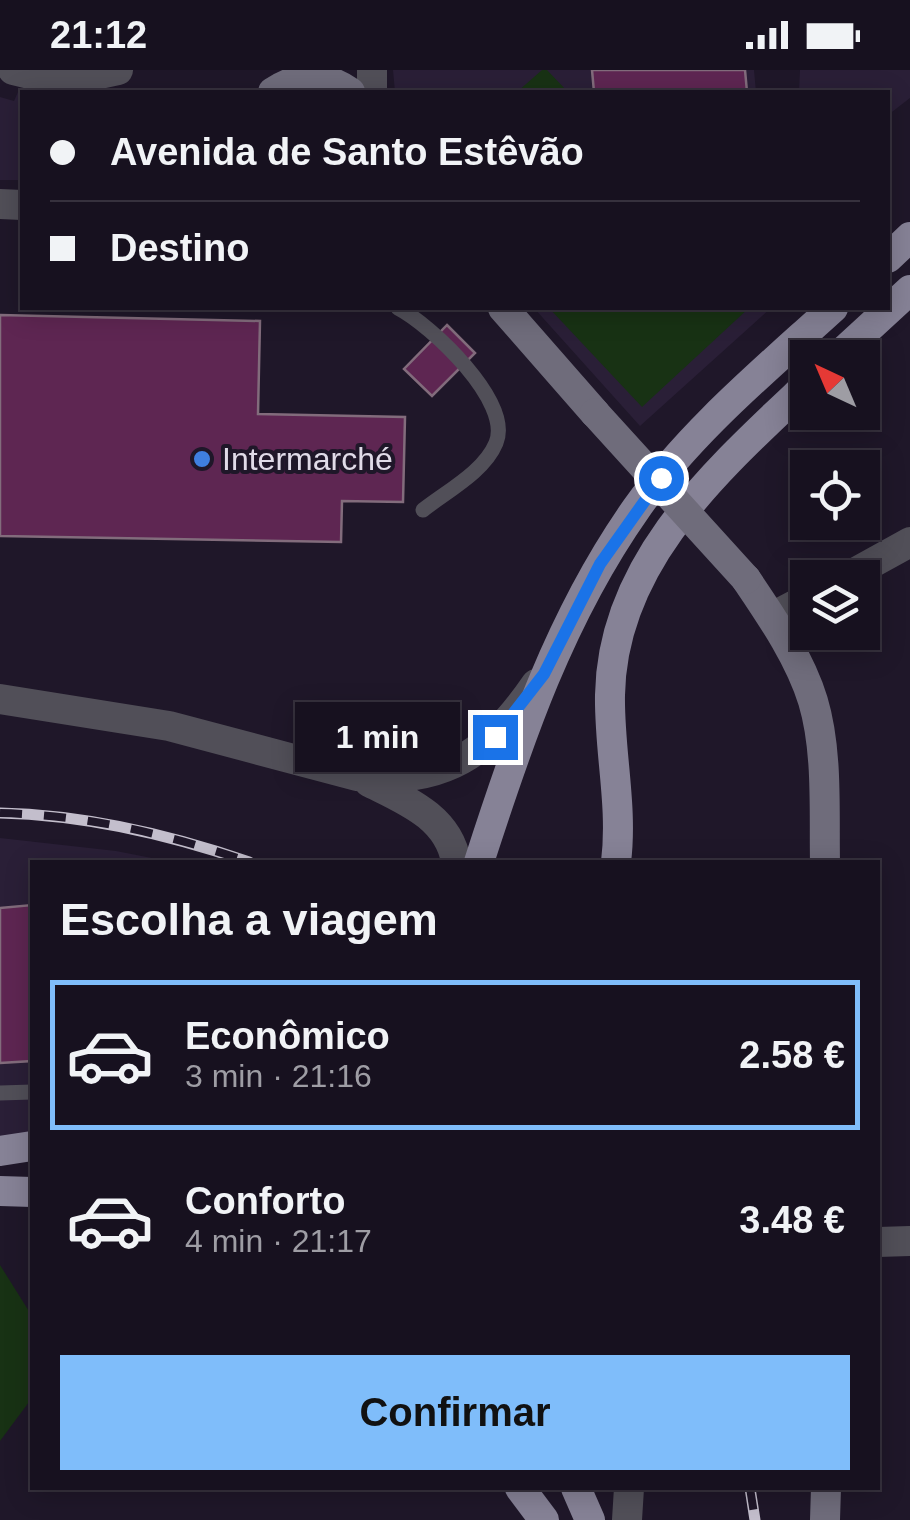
<!DOCTYPE html>
<html lang="pt">
<head>
<meta charset="utf-8">
<style>
	:root { --surface:#17111f; --page:#241f2c; --text:#f1f3f6; --muted:#9e9da4; --line:#36313d; --accent:#7fbdfa }
	body { margin:0; font-family:Arial,sans-serif; background:var(--page); color:var(--text); height:100vh; display:flex; flex-direction:column; font-size:38px; white-space:nowrap }
	* { box-sizing:border-box; margin:0 }
	p { font-size:32px; color:var(--muted) }
	.icon { flex:none; width:55px; height:55px; fill:none; stroke:currentColor; stroke-width:2; stroke-linecap:round; stroke-linejoin:round }
	.map { position:relative; flex:1; overflow:hidden }
	.panel { position:absolute; left:30px; top:790px; width:850px; height:630px; display:flex; flex-direction:column; background:var(--surface); border-radius:0px; box-shadow:0 5px 25px #0003,0 0 0 2px var(--line) }
	.panel>* { flex:none }
	.guide { position:absolute; left:20px; top:20px; width:870px; height:220px; border-radius:0px; box-shadow:0 5px 25px #0003,0 0 0 2px var(--line); display:grid; align-content:center; height:220px; padding:0 30px; background:var(--surface) }
	.needle { width:65px; rotate:316deg }
	.fabs { position:absolute; left:790px; top:270px; display:grid; gap:20px }
	.fabs a { display:grid; place-items:center; width:90px; height:90px; border-radius:0px; background:var(--surface); box-shadow:0 5px 25px #0003,0 0 0 2px var(--line); font-size:50px }
	.end { position:absolute; width:45px; height:45px; margin:-22px; border:12px solid #1a73e8; background:#fff; box-shadow:0 0 0 5px #fff }
	.from { border-radius:50% }
	.bubble { position:absolute; height:70px; border-radius:0px; background:var(--surface); box-shadow:0 5px 25px #0003,0 0 0 2px var(--line); font-size:32px; font-weight:800; line-height:70px; text-align:center }
	.guide b { display:flex; align-items:center; gap:35px; height:95px; font-size:38px }
	.guide b+b { border-top:2px solid var(--line) }
	.guide i { width:25px; height:25px; background:var(--text) }
	ul { padding:0; list-style:none }
	li { display:flex; align-items:center; gap:30px; height:150px; margin:0 20px 15px; padding:0 10px; border:5px solid transparent; border-radius:0px }
	li div { flex:1 }
	li b { display:block; font-size:38px }
	li em { font-style:normal; font-weight:800 }
	li.on { border-color:var(--accent) }
	li>.icon { width:90px; height:90px; stroke-width:1.5 }
	h2 { padding:0 30px; font-size:45px; line-height:120px }
	.primary-button { display:flex; gap:20px; margin-top:auto; padding:20px 30px }
	.primary-button a { flex:1; height:115px; border-radius:0px; background:var(--accent); color:#111; font-size:40px; font-weight:800; line-height:115px; text-align:center }
	.status { display:flex; justify-content:space-between; align-items:center; height:70px; padding:0 50px; background:var(--surface); direction:ltr }
	.status svg { height:28px; fill:currentColor }
	.map>svg:first-child { display:block }
	.built { fill:#2a1f37 }
	.green { fill:#183214 }
	.building { fill:#5e2652; stroke:#826c7c; stroke-width:2.5 }
	.lines { fill:none; stroke-linecap:round; stroke-linejoin:round }
	.lane { stroke:#514f58; stroke-width:15 }
	.street { stroke:#514f58; stroke-width:30 }
	.secondary { stroke:#6f6c7b; stroke-width:30 }
	.primary { stroke:#868296; stroke-width:30 }
	.rail-casing { stroke:#c3becc; stroke-width:11 }
	.rail { stroke:#1f1729; stroke-width:8; stroke-dasharray:22; stroke-linecap:butt }
	.secondary-bridge { stroke:#6f6c7b; stroke-width:30 }
	.route { stroke:#1a73e8; stroke-width:12 }
	.shop-dot { fill:#3f7fe0; stroke:#1f1729; stroke-width:4 }
	.labels { text-anchor:middle; dominant-baseline:central; stroke-width:8; stroke-linejoin:round; paint-order:stroke }
	.poi-label { font-size:32px; fill:#e0dbe8; stroke:#1f1729; text-anchor:start }
</style>
</head>
<body>
<div class="status"><b>21:12</b><svg viewBox="0 0 49 12"><path d="M0 12V9h3v3zM5 12V6h3v6zM10 12V3h3v9zM15 12V0h3v12zM26 1h20v11H26zM47 4h2v5h-2z"/></svg></div>
<div class="map">
<svg width="910" height="1450" viewBox="0 0 910 1450">
	<rect width="100%" height="100%" fill="#1f1729"/>
	<path class="built" d="M393,0H754L756,22H395Z
		M800,0H910V28L888,45V22H799Z
		M18,22L22,23V110H0V27L14,31Z
		M534,238H771L640,356Z
		M0,768L116,781L172,792H32V1073L0,1072Z"/>
	<path class="green" d="M542,0H547L568,22H517Z
		M549,238H749L642,337Z
		M0,1195L32,1246V1328L0,1371Z"/>
	<path class="building" d="M592,0H745L747,22H594Z
		M0,245L260,251L258,344L405,347L403,432L342,431L341,472L0,466Z
		M447,255L475,283L432,326L404,299Z
		M32,835V991L0,993V838Z"/>
	<g class="lines">
		<path class="lane" d="M398,238C431,255 513,332 496,373C484,402 447,421 423,440
			M0,1023L32,1022"/>
		<path class="street" d="M13,0L62,12L118,0
			M372,22V0
			M0,134L22,135
			M845,508L910,472
			M772,547L808,528
			M0,629L169,656L357,706C444,715 488,684 536,614
			M369,712C405,730 449,747 456,792
			M878,1172L910,1171
			M627,1450L629,1418"/>
		<path class="secondary" d="M273,22C299,5 324,4 350,22
			M503,238L595,343
			M746,509C771,546 800,588 813,631C828,681 824,741 825,792
			M825,1450L826,1418"/>
		<path class="primary" d="M888,188L910,167
			M836,288L910,220
			M479,792C519,668 560,547 636,439C689,363 765,300 833,238
			M616,792C623,736 609,681 610,625C612,492 717,400 808,314
			M0,1081L32,1076
			M0,1121L32,1122
			M520,1418L544,1450
			M576,1418L590,1450"/>
		<g class="rail-casing">
			<path id="rail" d="M0,743C86,745 168,764 249,792
				M750,1418L755,1450"/>
		</g>
		<use href="#rail" class="rail"/>
		<path class="secondary-bridge" d="M595,343L746,509"/>
	</g>
	<g class="lines">
		<path class="route" d="M495,667L544,604L600,494L661,408"/>
	</g>
	<circle class="shop-dot" cx="202" cy="389" r="10"/>
	<g class="labels">
		<g class="poi-label">
			<text x="222" y="389">Intermarché</text>
		</g>
	</g>
</svg>
<div class="fabs">
<a><svg class="needle" viewBox="-14 -14 28 28"><path d="M0-13l5 13h-10z" fill="#e53935"/><path d="M0 13l5-13h-10z" fill="#9e9da4"/></svg></a>
<a><svg class="icon" aria-label="locate" viewBox="0 0 24 24"><circle cx="12" cy="12" r="6"/><path d="M12 2v4M12 18v4M2 12h4M18 12h4"/></svg></a>
<a><svg class="icon" aria-label="layers" viewBox="0 0 24 24"><path d="M12 4l9 5-9 5-9-5zM3 14l9 5 9-5"/></svg></a>
</div>
<i class="end from" style="left:661px;top:408px"></i>
<i class="end" style="left:495px;top:667px"></i>
<div class="bubble" style="left:295px;top:632px;width:165px">1 min</div>
<div class="guide">
<b><i class="from"></i>Avenida de Santo Estêvão</b>
<b><i></i>Destino</b>
</div>
<section class="panel">
<h2>Escolha a viagem</h2>
<ul>
<li class="on"><svg class="icon" aria-label="car" viewBox="0 0 24 24"><path d="M5 17H2v-5l4-1 3-4h7l3 4 3 1v5h-3M9 17h6M6 11h13"/><circle cx="7" cy="17" r="2"/><circle cx="17" cy="17" r="2"/></svg><div><b>Econômico</b><p>3 min · 21:16</p></div><em>2.58 €</em></li>
<li><svg class="icon" aria-label="car" viewBox="0 0 24 24"><path d="M5 17H2v-5l4-1 3-4h7l3 4 3 1v5h-3M9 17h6M6 11h13"/><circle cx="7" cy="17" r="2"/><circle cx="17" cy="17" r="2"/></svg><div><b>Conforto</b><p>4 min · 21:17</p></div><em>3.48 €</em></li>
</ul>
<div class="primary-button"><a>Confirmar</a></div>
</section>
</div>
</body>
</html>
